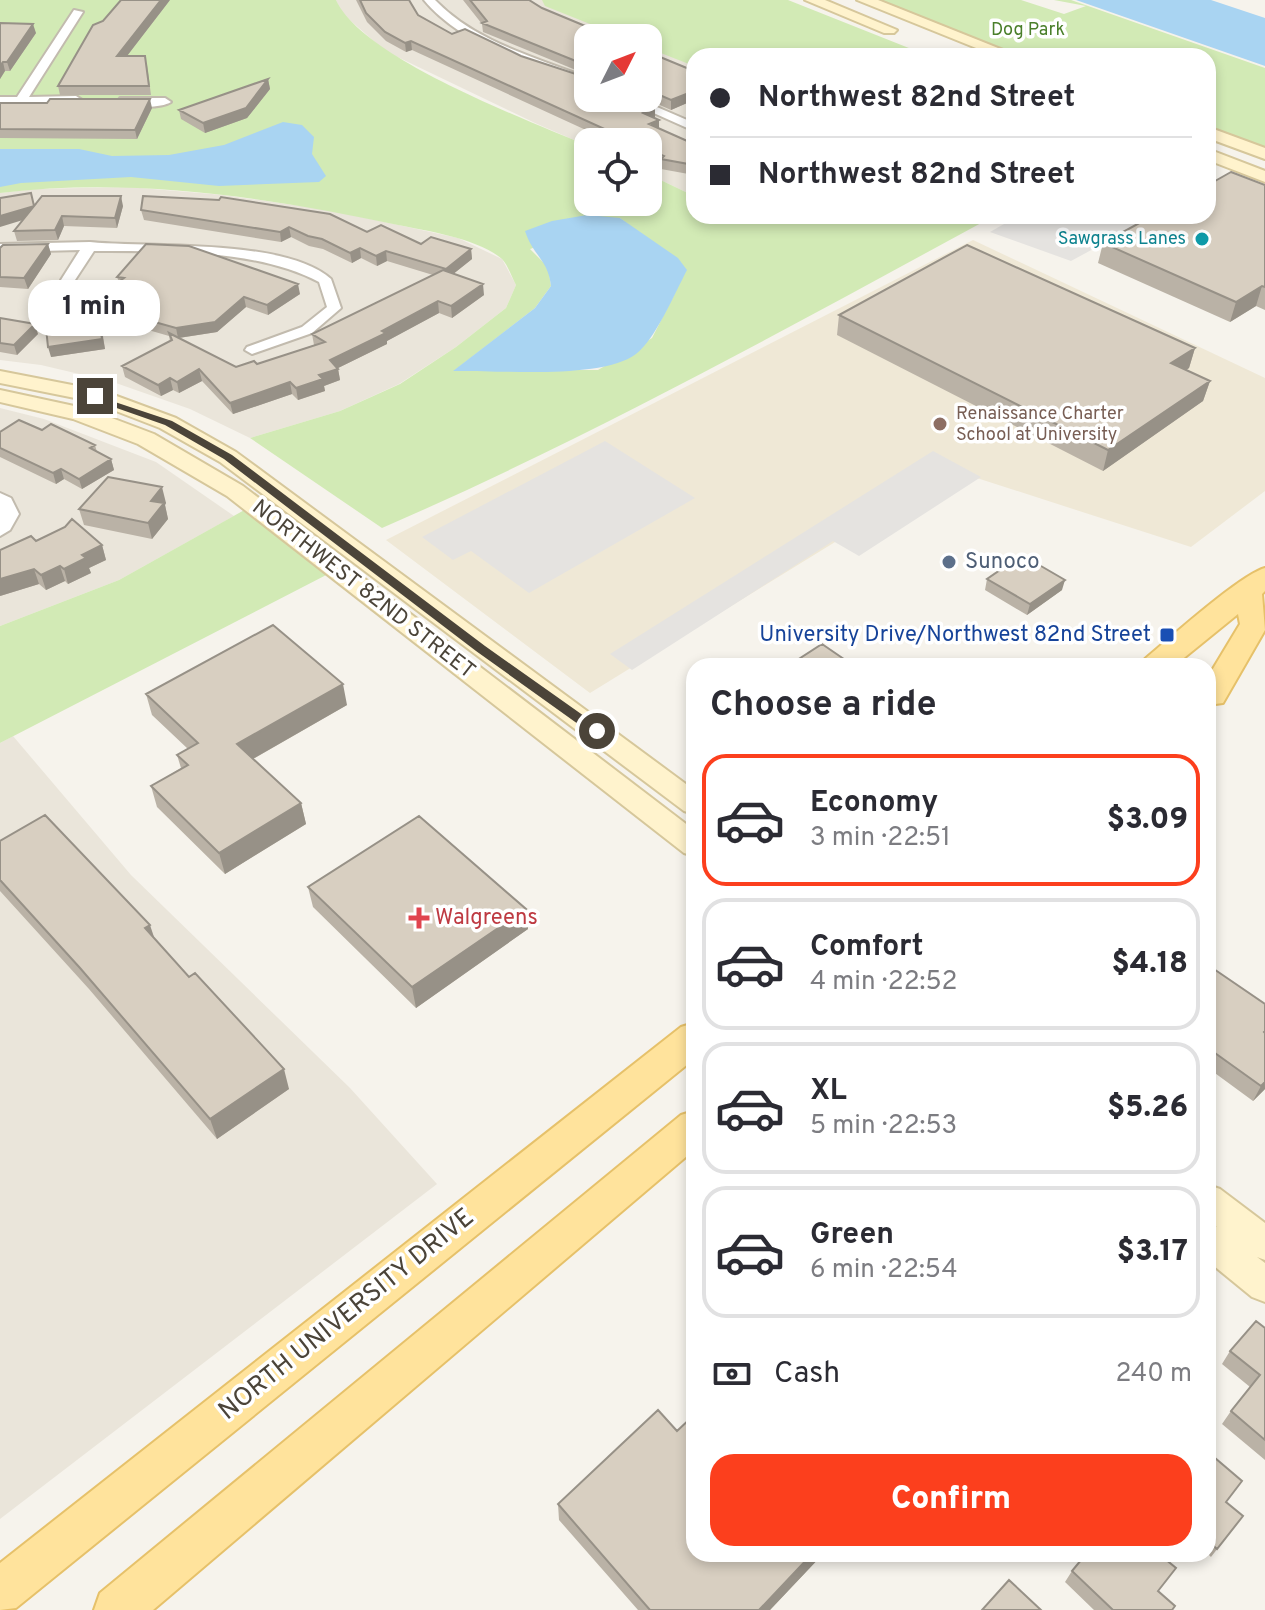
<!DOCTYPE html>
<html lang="en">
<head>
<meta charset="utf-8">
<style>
	:root { --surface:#fff; --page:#f2f2f3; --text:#2b2b33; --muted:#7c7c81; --line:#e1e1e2; --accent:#fc3f1d }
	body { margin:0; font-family:Overpass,sans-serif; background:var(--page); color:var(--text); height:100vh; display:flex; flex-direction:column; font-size:30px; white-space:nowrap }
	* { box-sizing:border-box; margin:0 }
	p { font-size:26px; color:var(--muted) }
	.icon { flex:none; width:44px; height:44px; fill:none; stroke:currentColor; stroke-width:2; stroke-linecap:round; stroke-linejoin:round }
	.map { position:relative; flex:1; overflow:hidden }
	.sheet { position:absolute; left:686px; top:658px; width:530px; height:904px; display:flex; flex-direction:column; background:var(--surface); border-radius:24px; box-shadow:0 4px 12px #0003 }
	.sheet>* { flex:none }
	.top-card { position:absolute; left:686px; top:48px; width:530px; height:176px; border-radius:24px; box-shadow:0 4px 12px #0003; display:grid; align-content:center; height:176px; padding:0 24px; background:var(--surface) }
	.needle { width:52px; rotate:48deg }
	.controls { position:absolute; left:574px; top:24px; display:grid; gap:16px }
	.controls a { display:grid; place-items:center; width:88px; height:88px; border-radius:16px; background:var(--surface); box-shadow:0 4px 12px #0003; font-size:40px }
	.end { position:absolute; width:36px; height:36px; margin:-18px; border:10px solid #4b4439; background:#fff; box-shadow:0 0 0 4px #fff }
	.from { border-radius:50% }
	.bubble { position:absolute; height:56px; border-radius:24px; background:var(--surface); box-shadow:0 4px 12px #0003; font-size:26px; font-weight:800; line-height:56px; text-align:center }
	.top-card b { display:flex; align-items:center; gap:28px; height:76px; font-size:30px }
	.top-card b+b { border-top:2px solid var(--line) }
	.top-card i { width:20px; height:20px; background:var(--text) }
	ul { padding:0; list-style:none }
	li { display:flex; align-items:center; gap:24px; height:132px; margin:0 16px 12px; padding:0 8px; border:4px solid var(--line); border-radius:24px }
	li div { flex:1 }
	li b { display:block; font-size:30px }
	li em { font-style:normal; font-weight:800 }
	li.selected { border-color:var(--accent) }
	li>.icon { width:72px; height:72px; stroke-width:1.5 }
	h2 { padding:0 24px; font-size:36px; line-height:96px }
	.pay { display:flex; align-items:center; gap:20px; height:88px; padding:0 24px; font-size:30px }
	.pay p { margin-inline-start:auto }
	.cta { display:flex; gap:16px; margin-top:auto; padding:16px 24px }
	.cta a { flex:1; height:92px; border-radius:24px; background:var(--accent); color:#fff; font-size:32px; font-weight:800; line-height:92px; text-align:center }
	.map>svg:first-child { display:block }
	.residential { fill:#eae5da }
	.education { fill:#efe8d6 }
	.green { fill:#d2eab5; fill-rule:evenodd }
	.parking { fill:#e5e3e0 }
	.water { fill:#a9d4f2 }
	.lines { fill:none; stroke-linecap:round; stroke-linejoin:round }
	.street-casing { stroke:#c2bbae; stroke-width:4 }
	.secondary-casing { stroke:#d6c79b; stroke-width:4 }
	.primary-casing { stroke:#e6c16a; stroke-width:4 }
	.street { fill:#fff; fill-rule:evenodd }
	.secondary { fill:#fff3cd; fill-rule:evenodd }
	.primary { fill:#ffe39c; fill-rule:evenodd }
	.wall { fill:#bab2a6 }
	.shaded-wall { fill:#979187 }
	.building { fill:#d8cfc1; stroke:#979187; stroke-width:2 }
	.route { fill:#4b4439 }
	.culture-dot { fill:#0f9aa8; stroke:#fff; stroke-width:3 }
	.education-dot { fill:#8d6e63; stroke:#fff; stroke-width:3 }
	.service-dot { fill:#5c6f8a; stroke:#fff; stroke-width:3 }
	.transit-dot { fill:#1a4fb4; stroke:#fff; stroke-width:3 }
	.health-dot { fill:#e0444e; stroke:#fff; stroke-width:3 }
	.labels { text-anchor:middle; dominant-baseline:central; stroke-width:7; stroke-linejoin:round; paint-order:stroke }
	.far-park-label { font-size:18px; fill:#4a7f2a; stroke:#fff }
	.far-culture-label { font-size:18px; fill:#0d838f; stroke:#fff; text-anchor:end }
	.far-education-label { font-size:18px; fill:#785e54; stroke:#fff; text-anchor:start }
	.service-label { font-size:22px; fill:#4e5e75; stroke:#fff; text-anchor:start }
	.street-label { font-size:22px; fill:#4b4439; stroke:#fff }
	.transit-label { font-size:22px; fill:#164399; stroke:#fff; text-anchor:end }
	.health-label { font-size:22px; fill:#be3a42; stroke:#fff; text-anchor:start }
	.near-street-label { font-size:26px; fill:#4b4439; stroke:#fff }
</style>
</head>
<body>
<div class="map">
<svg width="1265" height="1610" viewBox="0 0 1265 1610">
	<rect width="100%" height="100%" fill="#f6f3ec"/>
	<path class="residential" d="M336,0H551L631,38H588V98H648V44L694,61V196L648,174V142H588V146L535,123L385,51L343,14Z
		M129,187L223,195L330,210L458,238L502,259L516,285L506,308L456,347L399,384L340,411L250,438L190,409L113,382L41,365L0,360V193L35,189Z
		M0,408L44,419L156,462L234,516L119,580L0,626Z
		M13,736L131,875L350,1088L437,1184L0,1519V743Z"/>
	<path class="education" d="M973,240L1265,378V491L1191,547L952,470L590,693L386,540Z"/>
	<path class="green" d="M0,0H336C363,59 526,119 588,146V202H648V174L694,196V216H994C793,325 592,437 382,528L250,438L340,411L400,384L456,347L506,308L516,285C512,278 508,265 502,259C479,239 428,231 398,225C268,197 133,177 0,193ZM620,218L647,239L675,293L652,338L598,370H455L535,308L551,286L548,267L530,249Z
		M542,0H788L929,56H694V66L648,48V38H625L545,6Z
		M878,0H1021L1064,14L1086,6L1054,0H1071L1265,68V150L1208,130V56H1021Z
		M248,508L332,572L0,743V626L119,580Z"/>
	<path class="parking" d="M1018,216H1154L1071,261L990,232Z
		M605,441L695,498L529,593L471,551L453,560L422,537Z
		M933,451L981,477L859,556L833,541L632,670L610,654Z"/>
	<path class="water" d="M1076,0H1211L1265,18V66Z
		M283,122L302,125L314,137L312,154L326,176L319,182L219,186L131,177L21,183L0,187V149H79L112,156L169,155L224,145Z
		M587,215L620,218L678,258L687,270C675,293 655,340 636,354C601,380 499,370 453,371L535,308L551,286C548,259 533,256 525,231L552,221Z"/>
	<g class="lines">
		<g class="street-casing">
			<path id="street" d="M424,0H435C475,42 535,57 588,78V85C535,70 459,43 424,0Z
				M74,10L83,12L29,97L76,96L82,100L80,103L0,105V97H17Z
				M120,98H165L171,102C160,109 129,108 118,101Z
				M620,98H636L694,123V131Z
				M90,242C151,248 285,238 331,279L341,308L312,333L252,354L245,350L247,347L302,327L327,307L319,282C257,249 164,251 94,251L75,280L73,299L66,303L59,299L61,280L80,250L0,252V244Z
				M0,493L11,498L19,514L10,530L0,536Z"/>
		</g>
		<g class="secondary-casing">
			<path id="secondary" d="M805,0H825L897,30L894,33H884Z
				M857,0H878L1018,56H996Z
				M1208,127L1265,148V159L1208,138Z
				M1208,149L1265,171V182L1208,160Z
				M0,371L103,391L176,418L236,452L694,790V814L684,811L220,462L160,428L90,401L0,383Z
				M0,390L88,409L154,434L243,486L694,830V856L684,853L227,496L138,444L73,419L0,402Z
				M1208,1185L1220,1189L1265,1223V1260L1257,1257L1265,1263V1302L1252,1297L1208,1261V1224L1217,1227L1208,1220Z"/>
		</g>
		<g class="primary-casing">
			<path id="primary" d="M1265,568V591L1262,594L1265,630L1223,703L1208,705V677L1240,624L1238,614L1174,666H1140L1145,659C1169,639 1240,575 1265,568Z
				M694,1023V1059L16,1608L0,1610V1563L681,1027Z
				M694,1111V1150L153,1610H94L100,1593L681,1115Z"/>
		</g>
		<use href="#street" class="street"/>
		<use href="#secondary" class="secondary"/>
		<use href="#primary" class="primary"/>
	</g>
	<path class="wall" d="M170,0L127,56L147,65L151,95H60L58,86Z
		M356,0H409L418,15L452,34L521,56L655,107V117L654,118L659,129L694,144V175L661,169V164L648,158V142H612L412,50L406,52L386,41L367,22Z
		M463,0H529L542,8L588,38V75L483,32L482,24Z
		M0,23L36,33L10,71H5L0,79Z
		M648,52L694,71V100L671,110L644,98H648Z
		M268,79L270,89L247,118L205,133L181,119L179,110Z
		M0,103L152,108L137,139L0,138Z
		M1265,185V310L1256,306L1230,322L1098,263L1103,243Z
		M34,206H123L117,228L64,226L58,240L17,241L14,231Z
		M141,210L367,232L421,244L471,249L472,259L453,274L484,295L452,318L439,313L387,341V344L338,368L340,380L324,386L325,391L298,400L292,394L233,414L202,381L179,393L173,390L161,396L125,377L122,366L170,341L169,336L100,316L105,349L51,357L74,314L119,282L117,277L300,294L268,315L246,307L217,332L179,338L236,367L257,364L314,345L312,334L433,275L387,261L377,266L361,258L352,263L323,249L309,246L291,237L281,242L144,220Z
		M48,244L51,254L28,289L0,287V248Z
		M839,315L1195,348L1189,368L1186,370L1210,381L1203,401L1103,471L837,335Z
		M0,318L38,334L17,355L0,352Z
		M42,430L95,445L97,452L111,459L114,470L82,489L64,479L56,484L0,457V432Z
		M166,503L165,505L168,519L152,539L84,525L79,509Z
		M36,541L102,545L106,560L89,568L91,573L68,584L65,581L46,590L39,584L0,596Z
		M987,579L1062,590L1027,615L985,590Z
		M146,694L347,705L253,759L301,803L306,824L225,874L157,807L151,786L181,768L177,755L188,749L152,715Z
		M0,841L154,938L289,1089L217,1139L89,989L0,891Z
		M308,887L528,929L416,1008L313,907Z
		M1208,965L1265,1089L1253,1101L1208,1068Z
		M1265,1328V1460L1222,1424L1231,1411L1250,1387L1222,1364L1230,1351Z
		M677,1431L823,1554L770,1610H638L559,1520L558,1504Z
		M1208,1452L1226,1502L1243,1516L1211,1557L1208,1554Z
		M1072,1571L1158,1591L1172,1610H1094L1065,1582Z"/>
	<path class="shaded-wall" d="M161,0H170L120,65L117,56Z
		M33,24L36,33L10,71L7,62Z
		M411,41L412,50L406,52L405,43Z
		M3,62L5,71L0,79V66Z
		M268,79L270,89L247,118L205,133L203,123Z
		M694,91V100L671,110V100Z
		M150,99L152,108L137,139L135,130Z
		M655,107V117L643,122V113Z
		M659,120V129L649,124Z
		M121,196L123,206L117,228L115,218Z
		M34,206L36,216L0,227V216Z
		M62,216L64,226L58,240L55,230Z
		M289,227L291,237L281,242L280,232Z
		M48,244L51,254L28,289L24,278Z
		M360,248L361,258L352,263L350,253Z
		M471,249L472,259L447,279L446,269Z
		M386,251L387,261L377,266L376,256Z
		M298,284L300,294L268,315L267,305Z
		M483,284L484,295L452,318L451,306Z
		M1262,286L1256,306L1230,322L1236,302Z
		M244,297L246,307L217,332L178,338L176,328Z
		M438,301L439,313L387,341V344L334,370L338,369L340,380L324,386L325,391L298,400L296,388L319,375L330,360Z
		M97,306L105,349L51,357L48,347Z
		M35,324L38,334L17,355L14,345Z
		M1195,348L1189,368L1166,384L1171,363Z
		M199,369L202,381L179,393L177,382Z
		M170,378L173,390L161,396L158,385Z
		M1210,381L1203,401L1103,471L1108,450Z
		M290,382L292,394L233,414L230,403Z
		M111,459L114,470L82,489L79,479Z
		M61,469L64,479L56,484L53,473Z
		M162,487L166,503L165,505L168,519L152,539L148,523L151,501Z
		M102,545L106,560L89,568L91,573L68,584L64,569L82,555Z
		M60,566L65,581L46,590L41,575Z
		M34,569L39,584L0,596V579Z
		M1065,580L1062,590L1027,615L1030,604Z
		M343,684L347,705L242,765L237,744Z
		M301,803L306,824L225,874L219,853Z
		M526,909L528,929L416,1008L412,987Z
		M150,925L157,946L145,928Z
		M284,1069L289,1089L217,1139L210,1119Z
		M1265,1082V1089L1253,1101L1261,1086Z
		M812,1554H823L770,1610H759Z"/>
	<path class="building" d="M121,0H161L117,56H145L149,86H58L93,25L103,21Z
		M360,0H409L418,15L452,34L465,29L521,56L588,78V98H635L655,107L643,113L659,120L649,124L694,144V165L661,159L664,156L648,149V142H633L411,41L405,43L385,32L366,13Z
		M470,0H529L542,8L614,38H588V66L482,23L487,21Z
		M0,23L33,24L7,62H3L0,66Z
		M648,52L694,71V91L671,100L648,90Z
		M268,79L246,108L203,123L179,110Z
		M50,99H150L135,130L0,129V103H47Z
		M1231,172L1265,185V287L1262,286L1236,302L1103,243L1152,216H1208V185Z
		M31,193L34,206L42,196H121L115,218L62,216L55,230L14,231L34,206L0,216V198Z
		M143,196L219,200L221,197L330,214L367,232L381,225L421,244L431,237L471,249L446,269L386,251L376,256L360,248L350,253L322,239L308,236L289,227L280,232L141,210Z
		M48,244L24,278L0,277V248L3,245Z
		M146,244L189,246L298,284L267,305L244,297L215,322L176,328L97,306L102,339L48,347L45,318L74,314L124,278L117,277Z
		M967,245L1195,348L1171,363L1210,381L1108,450L839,315Z
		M443,270L483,284L451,306L438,301L382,331L386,333L330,360L338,369L319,375L323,379L296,388L290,382L230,403L199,369L177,382L170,378L158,385L122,366L172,340L169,333L236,367L254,361L257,364L325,342L312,334Z
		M0,318L35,324L14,345L0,343Z
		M19,420L42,430L51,424L95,445L90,448L111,459L79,479L61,469L53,473L0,448V432Z
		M108,477L162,487L151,501L164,503L148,523L79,509Z
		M72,519L102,545L82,555L86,558L64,569L60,566L41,575L34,569L0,579V550L31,536L36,541L65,527Z
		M1022,555L1065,580L1030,604L987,579Z
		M273,625L343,684L237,744L301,803L219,853L151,786L188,765L177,755L198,743L146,694Z
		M822,644L854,666H788Z
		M45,815L150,925L145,928L189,977L195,973L284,1069L210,1119L80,968L0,880V841Z
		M419,816L526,909L412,987L308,887Z
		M1208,965L1265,1004V1031L1264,1032L1265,1033V1082L1261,1086L1208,1048Z
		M1256,1321L1265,1328V1440L1231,1411L1260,1375L1230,1351Z
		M658,1410L677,1431L694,1415V1554H812L759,1610H650L558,1504Z
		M1208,1452L1242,1481L1226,1502L1243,1516L1217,1549L1208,1541Z
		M1086,1554H1159L1176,1568L1158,1591L1175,1606L1172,1610H1113L1072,1571Z
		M1009,1580L1041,1610H982Z"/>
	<path class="route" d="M91,394L172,421L232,455L485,646L601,728V734H592L476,651L224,459L165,425L91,399Z"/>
	<circle class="culture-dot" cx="1202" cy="239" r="8"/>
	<circle class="education-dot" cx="940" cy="424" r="8"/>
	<circle class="service-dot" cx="949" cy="562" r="8"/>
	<rect class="transit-dot" x="1159" y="627" width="16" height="16" rx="4"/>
	<path class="health-dot" d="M415 906h8v8h8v8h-8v8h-8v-8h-8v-8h8z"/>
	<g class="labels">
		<g class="far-park-label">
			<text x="1028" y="30">Dog Park</text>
		</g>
		<g class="far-culture-label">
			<text x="1186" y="239">Sawgrass Lanes</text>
		</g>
		<g class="far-education-label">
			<text x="956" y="414">Renaissance Charter<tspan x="956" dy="21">School at University</tspan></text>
		</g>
		<g class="service-label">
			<text x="965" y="562">Sunoco</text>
		</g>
		<g class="street-label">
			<text transform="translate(363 590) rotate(38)">NORTHWEST 82ND STREET</text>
		</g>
		<g class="transit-label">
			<text x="1151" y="635">University Drive/Northwest 82nd Street</text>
		</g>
		<g class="health-label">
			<text x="435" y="918">Walgreens</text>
		</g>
		<g class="near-street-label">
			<text transform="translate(347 1315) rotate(-39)">NORTH UNIVERSITY DRIVE</text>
		</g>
	</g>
</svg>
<div class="controls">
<a><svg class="needle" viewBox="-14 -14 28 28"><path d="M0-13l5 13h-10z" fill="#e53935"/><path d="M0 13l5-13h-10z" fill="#7c7c81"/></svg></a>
<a><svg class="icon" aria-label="locate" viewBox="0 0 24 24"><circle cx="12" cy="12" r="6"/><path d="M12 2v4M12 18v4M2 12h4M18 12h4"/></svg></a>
</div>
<i class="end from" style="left:597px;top:731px"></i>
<i class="end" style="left:95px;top:396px"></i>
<div class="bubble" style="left:28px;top:280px;width:132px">1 min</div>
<div class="top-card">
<b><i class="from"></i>Northwest 82nd Street</b>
<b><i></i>Northwest 82nd Street</b>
</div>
<section class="sheet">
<h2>Choose a ride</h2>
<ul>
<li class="selected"><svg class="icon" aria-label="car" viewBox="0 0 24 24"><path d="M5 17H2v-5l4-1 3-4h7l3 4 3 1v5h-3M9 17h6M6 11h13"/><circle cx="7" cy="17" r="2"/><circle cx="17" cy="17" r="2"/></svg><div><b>Economy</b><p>3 min · 22:51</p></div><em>$3.09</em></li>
<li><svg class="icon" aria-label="car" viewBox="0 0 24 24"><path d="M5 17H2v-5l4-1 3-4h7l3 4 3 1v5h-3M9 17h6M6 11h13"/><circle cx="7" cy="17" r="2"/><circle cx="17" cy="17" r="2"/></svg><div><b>Comfort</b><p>4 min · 22:52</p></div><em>$4.18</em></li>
<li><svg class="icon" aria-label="car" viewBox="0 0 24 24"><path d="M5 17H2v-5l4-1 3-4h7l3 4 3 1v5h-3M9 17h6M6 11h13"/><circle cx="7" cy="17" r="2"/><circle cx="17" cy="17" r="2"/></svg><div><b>XL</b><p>5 min · 22:53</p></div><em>$5.26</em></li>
<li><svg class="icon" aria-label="car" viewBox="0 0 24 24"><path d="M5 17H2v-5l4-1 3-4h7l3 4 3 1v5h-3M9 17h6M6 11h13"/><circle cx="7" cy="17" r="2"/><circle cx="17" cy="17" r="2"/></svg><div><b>Green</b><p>6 min · 22:54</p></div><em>$3.17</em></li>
</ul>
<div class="pay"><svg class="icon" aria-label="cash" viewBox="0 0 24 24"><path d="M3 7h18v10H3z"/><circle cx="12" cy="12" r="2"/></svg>Cash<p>240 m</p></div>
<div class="cta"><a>Confirm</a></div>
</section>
</div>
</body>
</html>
